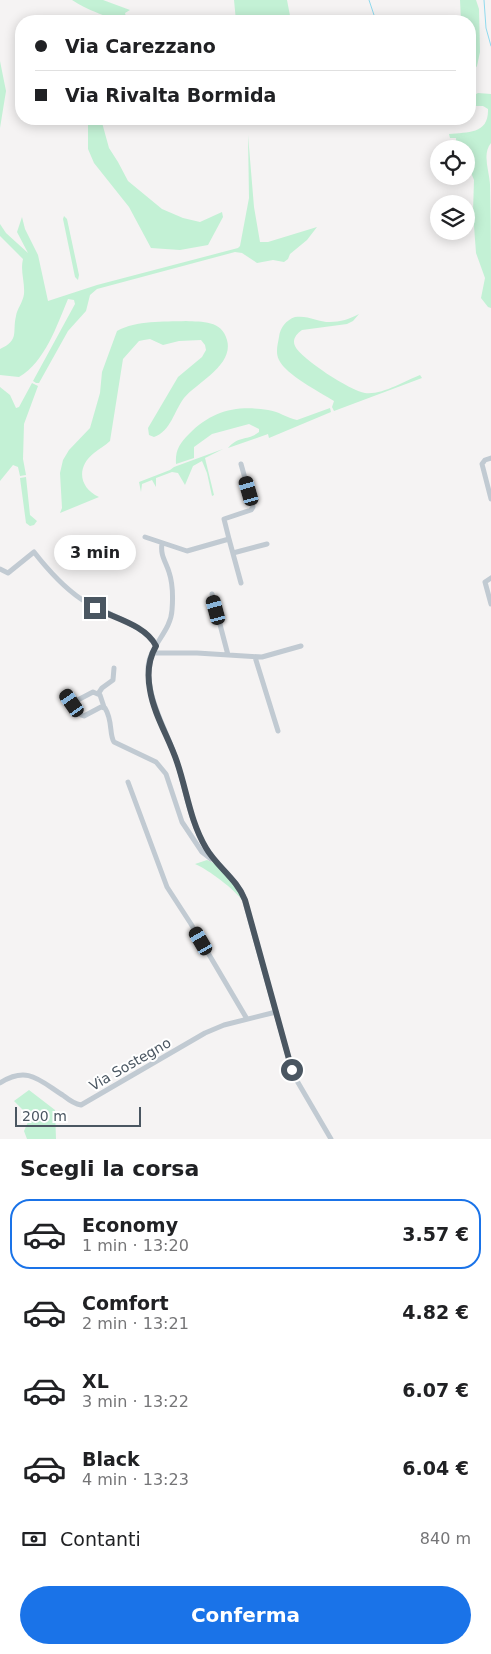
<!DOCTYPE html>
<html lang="it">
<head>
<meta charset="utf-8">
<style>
	:root { --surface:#fff; --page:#f2f2f2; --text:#202124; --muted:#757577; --line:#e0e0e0; --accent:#1a73e8 }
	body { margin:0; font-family:"DejaVu Sans",sans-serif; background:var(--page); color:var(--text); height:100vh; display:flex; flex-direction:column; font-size:19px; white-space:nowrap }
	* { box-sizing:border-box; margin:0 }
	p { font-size:16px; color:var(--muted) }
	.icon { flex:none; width:28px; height:28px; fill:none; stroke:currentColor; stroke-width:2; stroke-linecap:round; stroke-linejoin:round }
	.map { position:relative; height:1139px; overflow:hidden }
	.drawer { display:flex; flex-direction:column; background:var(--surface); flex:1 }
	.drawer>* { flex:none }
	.banner { position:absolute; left:15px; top:15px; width:461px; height:110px; border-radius:20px; box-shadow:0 2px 12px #0003; display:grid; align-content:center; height:110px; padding:0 20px; background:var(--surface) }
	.tools { position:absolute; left:430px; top:140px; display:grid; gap:10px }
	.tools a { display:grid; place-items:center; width:45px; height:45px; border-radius:50%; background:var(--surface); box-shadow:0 2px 12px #0003; font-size:25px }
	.scale { position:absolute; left:15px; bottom:12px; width:126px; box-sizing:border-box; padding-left:5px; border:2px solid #4a5661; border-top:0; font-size:14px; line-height:18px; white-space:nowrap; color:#4a5661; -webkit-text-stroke:4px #fff; paint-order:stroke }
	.end { position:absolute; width:22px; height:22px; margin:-11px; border:6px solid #4a5661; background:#fff; box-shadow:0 0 0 2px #fff }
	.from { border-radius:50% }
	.bubble { position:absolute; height:35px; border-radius:18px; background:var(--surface); box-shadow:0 2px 12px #0003; font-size:16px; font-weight:700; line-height:35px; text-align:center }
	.car { position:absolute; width:15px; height:30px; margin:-15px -8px; border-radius:6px; box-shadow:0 0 4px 1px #0007; background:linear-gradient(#222 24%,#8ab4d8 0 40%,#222 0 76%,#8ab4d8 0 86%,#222 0) }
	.banner b { display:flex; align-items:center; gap:18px; height:48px; font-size:19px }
	.banner b+b { border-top:1px solid var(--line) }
	.banner i { width:12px; height:12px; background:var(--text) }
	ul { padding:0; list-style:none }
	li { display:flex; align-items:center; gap:15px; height:70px; margin:0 10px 8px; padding:0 10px; border:2px solid transparent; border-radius:20px }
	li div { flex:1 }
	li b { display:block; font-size:19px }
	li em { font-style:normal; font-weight:700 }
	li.current { border-color:var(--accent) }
	li>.icon { width:45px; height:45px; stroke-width:1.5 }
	h2 { padding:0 20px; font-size:22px; line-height:60px }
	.pay { display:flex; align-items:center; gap:12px; height:55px; padding:0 20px; font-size:19px }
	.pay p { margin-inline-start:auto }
	.cta { display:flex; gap:10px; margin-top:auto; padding:10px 20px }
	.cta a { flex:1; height:58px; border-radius:30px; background:var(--accent); color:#fff; font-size:20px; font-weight:700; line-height:58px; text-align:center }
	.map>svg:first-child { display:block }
	.green { fill:#c3f1d5 }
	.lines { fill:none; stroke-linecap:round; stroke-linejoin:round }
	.stream { stroke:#90daee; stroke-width:1 }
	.minor { stroke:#c1cad2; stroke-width:5 }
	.route { stroke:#4a5661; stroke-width:6 }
	.labels { text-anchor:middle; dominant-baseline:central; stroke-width:4; stroke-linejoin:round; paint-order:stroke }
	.street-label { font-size:14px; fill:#4a5661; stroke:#fff }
</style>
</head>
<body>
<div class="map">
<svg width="491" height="1139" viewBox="0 0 491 1139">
	<rect width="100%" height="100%" fill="#f5f3f3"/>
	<path class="green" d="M72,0H103L130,10L125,13L127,21C113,21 84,8 72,0Z
		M234,0H287L291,21H236Z
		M460,0H476L479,9L480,52L477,66L470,76V21H461Z
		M0,61L6,91L0,128Z
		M478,93L491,94V143C482,154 489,170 490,184C491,225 491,267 491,308L488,307L481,298L485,278L476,253L473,212L474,180L466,160V149H459L456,145V138H450L449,134C468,132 489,134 488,109L483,106H470V97Z
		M88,119H101L109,148L118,162L128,181L162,209L183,218L200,222L222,212L223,217L208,245L180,250L151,248L129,207L94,163L88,149Z
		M248,135L254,207L260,242H268L317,227L307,240L290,254L288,259L284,262L273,260L257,263L242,253L235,252L97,289L90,295L86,311L68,331L39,383H36L33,381L75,304L74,300L68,299C57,325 45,362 19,377L0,375V349C20,340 12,332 16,316C17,309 23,302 24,294C25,282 20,271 23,259L0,236V224L6,233L28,253L17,232L22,217L25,229L38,255L48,301L97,285L238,248L240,246L249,198Z
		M64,216L67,219L79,275L78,280L75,277L63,219Z
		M359,314L353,321L347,324L302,330C296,334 292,340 295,346C301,359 351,391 365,393C383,395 404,381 420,375L422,378L334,411L332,407L334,401C320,392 286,375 279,360C275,352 278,344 279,337C280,328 286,320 295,317C308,315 318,322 330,322C340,322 350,319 359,314Z
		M186,321C202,322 222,320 227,340C234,365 198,382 184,398C174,411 171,431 154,437L149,435L148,428L178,377L202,357L206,350L205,345L201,340L179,341L163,345L150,339L144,340L139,341L123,359L110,441C105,446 100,448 94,453C76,467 79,488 99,497L60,513L62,508L60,473L63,460L69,450L90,428L100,393L102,372L117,331C137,320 163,322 186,321Z
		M32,383L38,386L24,424L23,459L26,475L20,476L18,467L13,465L0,481V387L10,395L16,408L19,407Z
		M330,408L331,412L269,438L268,434L228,448C239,435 248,441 259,432V429L249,424L212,434L194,447V458L176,464C175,450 180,443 189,434C212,411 236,405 268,410C278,411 287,418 297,420Z
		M223,449L205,458L214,495L212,496L207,473L202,461L193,466L185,485L178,473L172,472L156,478V487L152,480L142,484L141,492L139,482L170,470L174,467Z
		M26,477L30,515L37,521L34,525L30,526L26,523L20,478Z
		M207,860C222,865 238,887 243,901C234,889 209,870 195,864Z
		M29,1090L55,1110L56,1139H27L24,1131L28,1122V1115L14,1101Z"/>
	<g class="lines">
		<path class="stream" d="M369,0L376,21
			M484,0L486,28L491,46"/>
		<path class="minor" d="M491,458L485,460L482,464L491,499
			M145,537L187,551L229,539L241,583
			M229,539L224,519L251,510L253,507L241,464
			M162,544C160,555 166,562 169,572C173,584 173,598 172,610C171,632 148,647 148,669C149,704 167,730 177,762C186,791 190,822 206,848C216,866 234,877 243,895L293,1074L331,1139
			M233,553L267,544
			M0,569L8,573L34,552C48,570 62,586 81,599C101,613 145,624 156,646
			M491,578L485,582L491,604
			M212,594L228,655
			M152,653H197L262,657L301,646
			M255,657L278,731
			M66,694L81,715L84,716L101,707L105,708C113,721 109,734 114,742L156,762L166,774L182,822L202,852L211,859
			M98,694L102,688L113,680L114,668
			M72,703L93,692L100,695L104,707
			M128,782L167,887L191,924L247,1019
			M0,1083C28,1065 40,1081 64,1096C69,1100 75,1104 81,1105L205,1033L224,1025L276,1012"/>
	</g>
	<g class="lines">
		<path class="route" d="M95,608C114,618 146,625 156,646C148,660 147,674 150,690C154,715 169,738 177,762C187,791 190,821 206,848C217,867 237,879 245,900L292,1070"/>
	</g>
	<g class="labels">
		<g class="street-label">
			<text transform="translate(130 1064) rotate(-30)">Via Sostegno</text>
		</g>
	</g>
</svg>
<div class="tools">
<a><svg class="icon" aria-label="locate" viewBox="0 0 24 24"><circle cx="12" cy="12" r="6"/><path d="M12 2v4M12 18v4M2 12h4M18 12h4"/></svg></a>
<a><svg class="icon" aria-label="layers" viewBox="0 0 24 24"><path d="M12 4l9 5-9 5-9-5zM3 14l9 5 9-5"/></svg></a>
</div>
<div class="scale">200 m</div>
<i class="end from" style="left:292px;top:1070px"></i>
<i class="end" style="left:95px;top:608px"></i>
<div class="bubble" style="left:54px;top:535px;width:82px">3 min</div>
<i class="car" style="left:249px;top:491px;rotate:344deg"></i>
<i class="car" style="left:216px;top:610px;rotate:345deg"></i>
<i class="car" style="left:72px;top:703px;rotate:325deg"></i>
<i class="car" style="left:201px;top:941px;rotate:330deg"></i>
<div class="banner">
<b><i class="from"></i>Via Carezzano</b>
<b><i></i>Via Rivalta Bormida</b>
</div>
</div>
<section class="drawer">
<h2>Scegli la corsa</h2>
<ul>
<li class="current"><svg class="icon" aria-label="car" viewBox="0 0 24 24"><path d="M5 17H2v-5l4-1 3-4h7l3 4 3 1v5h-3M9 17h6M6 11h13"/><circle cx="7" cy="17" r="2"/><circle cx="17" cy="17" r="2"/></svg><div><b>Economy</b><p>1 min · 13:20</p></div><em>3.57 €</em></li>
<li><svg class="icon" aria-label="car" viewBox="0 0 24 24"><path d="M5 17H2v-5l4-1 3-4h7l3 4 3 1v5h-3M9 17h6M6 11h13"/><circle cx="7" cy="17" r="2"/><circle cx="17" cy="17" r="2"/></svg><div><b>Comfort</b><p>2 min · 13:21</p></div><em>4.82 €</em></li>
<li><svg class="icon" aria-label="car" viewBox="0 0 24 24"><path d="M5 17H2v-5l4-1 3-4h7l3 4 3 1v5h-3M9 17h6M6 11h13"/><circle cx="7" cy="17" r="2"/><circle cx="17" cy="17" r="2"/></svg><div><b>XL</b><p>3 min · 13:22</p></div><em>6.07 €</em></li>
<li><svg class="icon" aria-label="car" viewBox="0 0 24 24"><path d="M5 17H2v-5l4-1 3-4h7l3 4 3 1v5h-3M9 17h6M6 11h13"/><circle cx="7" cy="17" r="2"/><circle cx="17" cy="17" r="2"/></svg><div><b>Black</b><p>4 min · 13:23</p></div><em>6.04 €</em></li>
</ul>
<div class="pay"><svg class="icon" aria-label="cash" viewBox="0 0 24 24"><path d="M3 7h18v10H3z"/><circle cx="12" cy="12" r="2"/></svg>Contanti<p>840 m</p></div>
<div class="cta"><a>Conferma</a></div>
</section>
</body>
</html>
